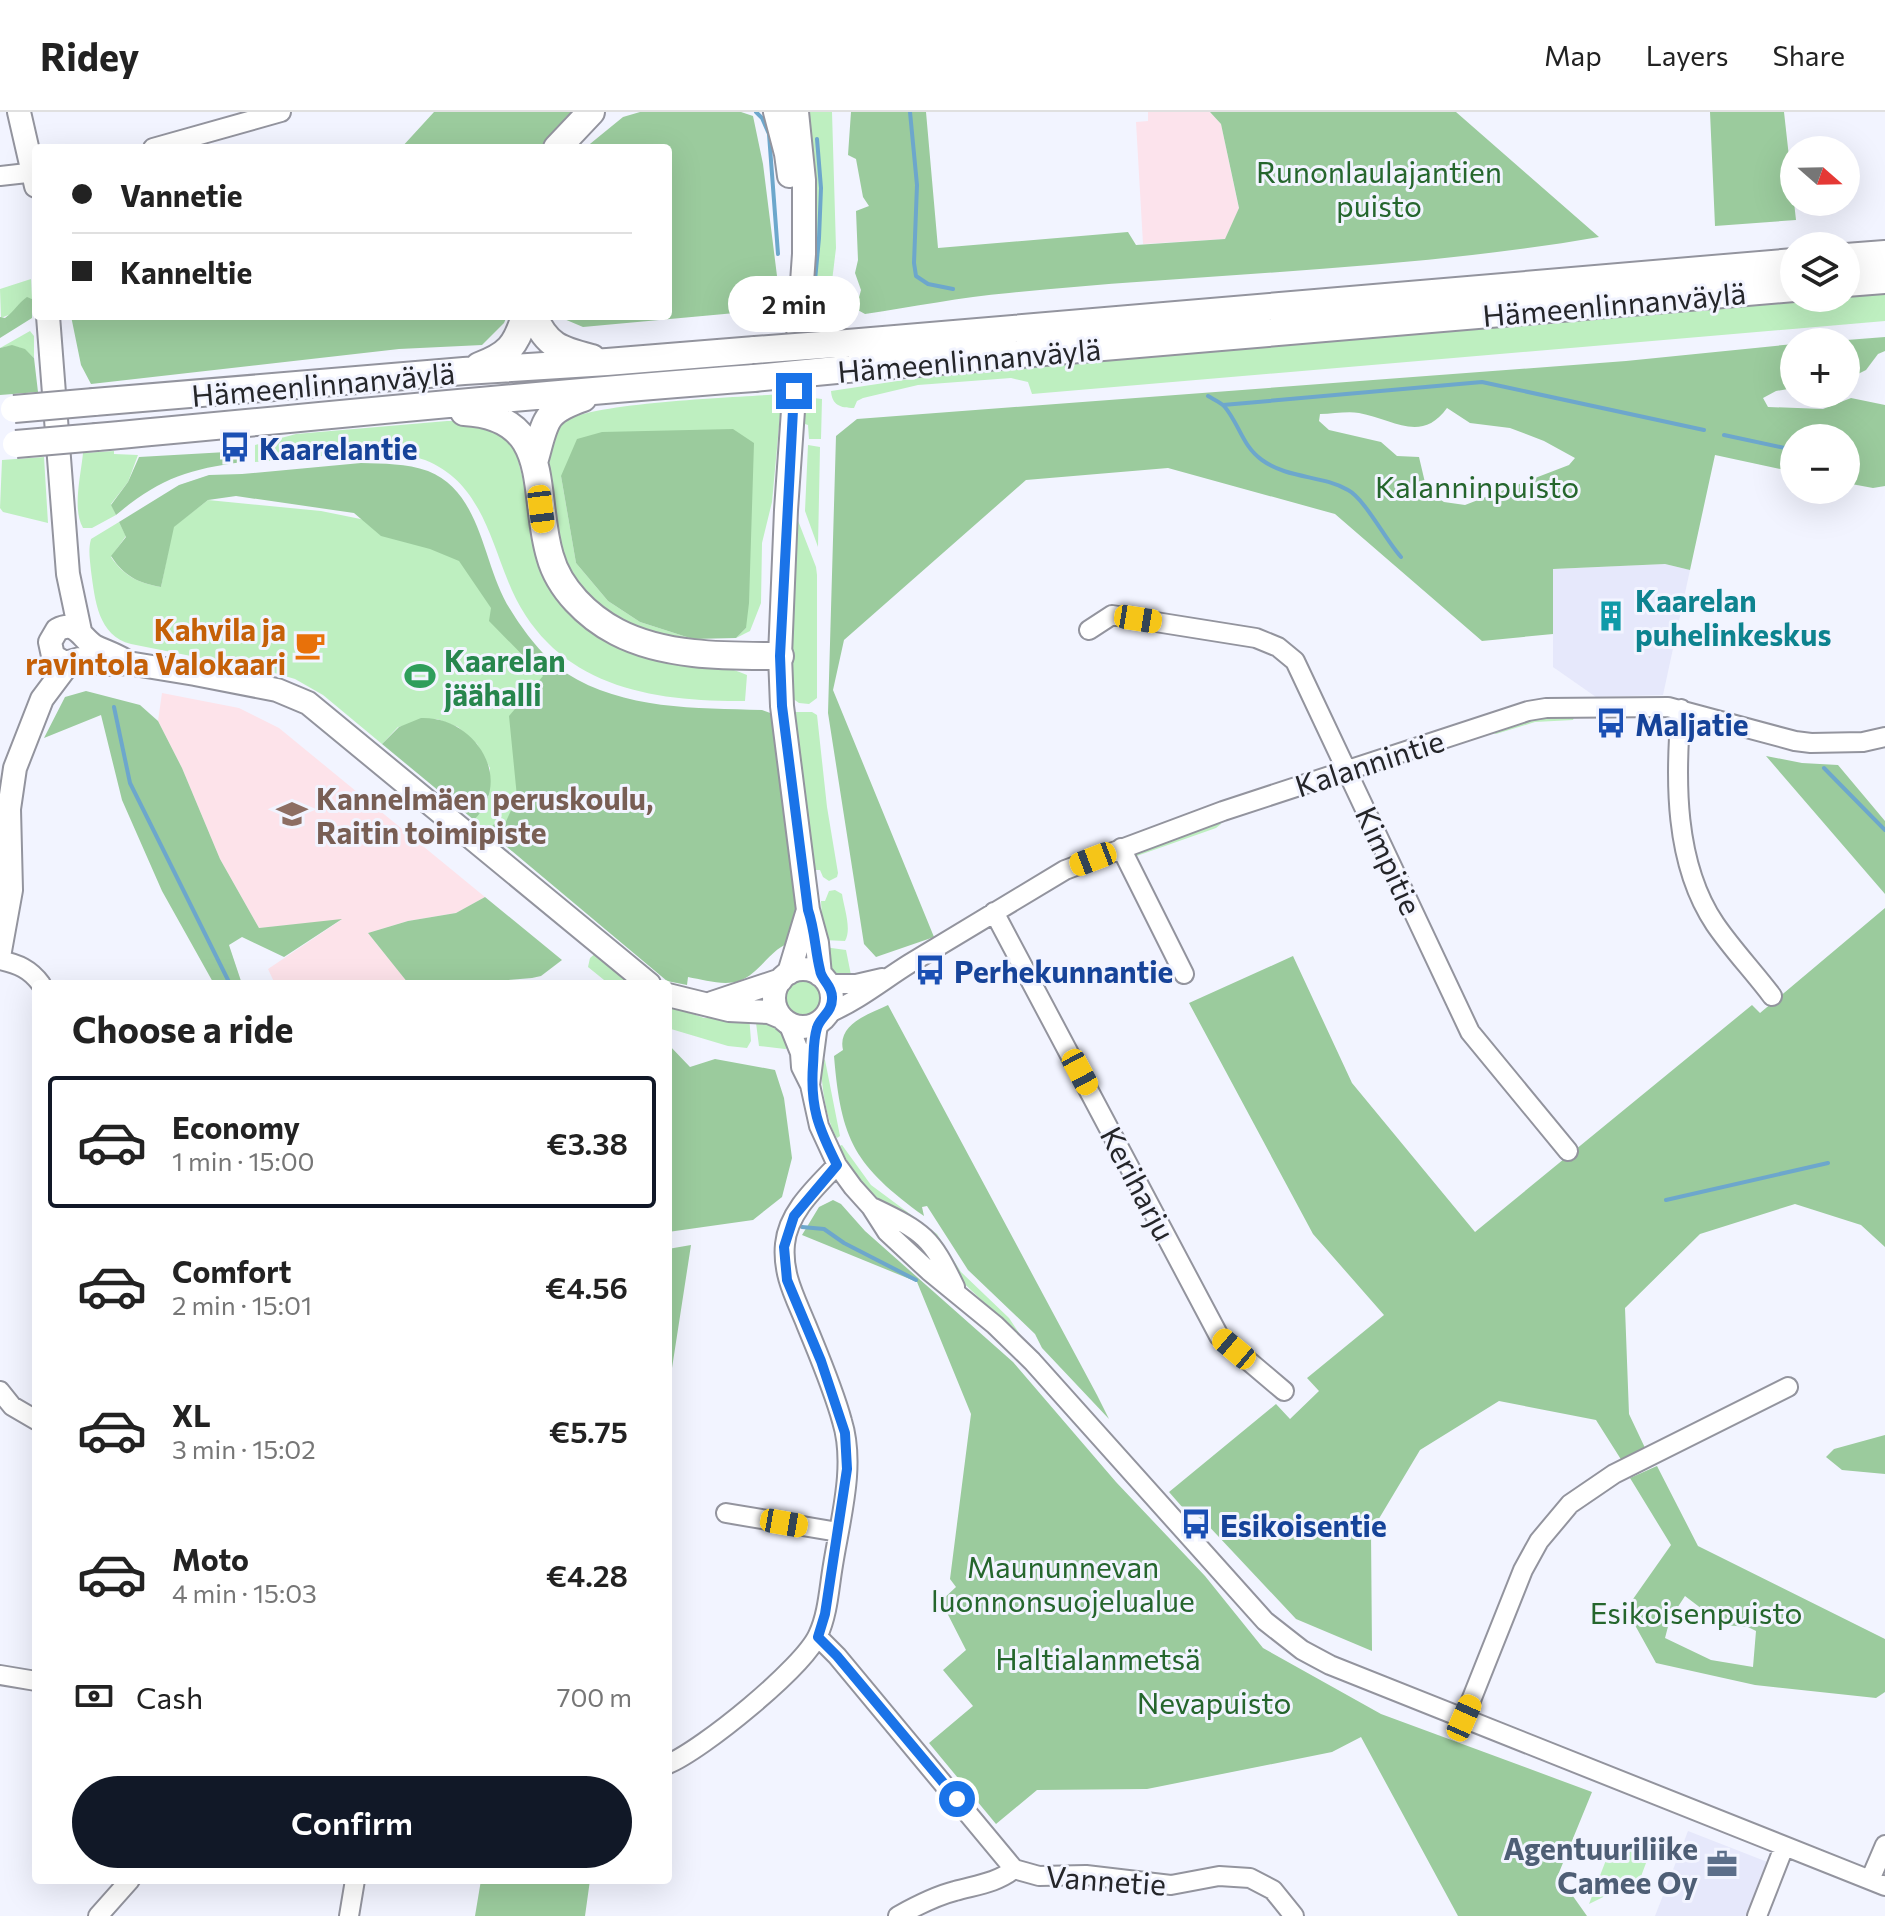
<!DOCTYPE html>
<html lang="en">
<head>
<meta charset="utf-8">
<style>
	:root { --surface:#fff; --page:#f6f6f6; --text:#222; --muted:#767676; --line:#e0e0e0; --accent:#111827 }
	body { margin:0; font-family:Commissioner,sans-serif; background:var(--page); color:var(--text); height:100vh; display:flex; flex-direction:column; font-size:30px; white-space:nowrap }
	* { box-sizing:border-box; margin:0 }
	p { font-size:26px; color:var(--muted) }
	.icon { flex:none; width:44px; height:44px; fill:none; stroke:currentColor; stroke-width:2; stroke-linecap:round; stroke-linejoin:round }
	.map { position:relative; flex:1; overflow:hidden }
	.panel { position:absolute; left:32px; top:868px; width:640px; height:904px; display:flex; flex-direction:column; background:var(--surface); border-radius:8px; box-shadow:0 8px 32px #0002 }
	.panel>* { flex:none }
	.guide { position:absolute; left:32px; top:32px; width:640px; height:176px; border-radius:8px; box-shadow:0 8px 32px #0002; display:grid; align-content:center; height:176px; padding:0 40px; background:var(--surface) }
	.needle { width:52px; rotate:110deg }
	.tools { position:absolute; left:1780px; top:24px; display:grid; gap:16px }
	.tools a { display:grid; place-items:center; width:80px; height:80px; border-radius:50%; background:var(--surface); box-shadow:0 8px 32px #0002; font-size:40px }
	.end { position:absolute; width:36px; height:36px; margin:-18px; border:10px solid #1a73e8; background:#fff; box-shadow:0 0 0 4px #fff }
	.from { border-radius:50% }
	.bubble { position:absolute; height:56px; border-radius:28px; background:var(--surface); box-shadow:0 8px 32px #0002; font-size:26px; font-weight:600; line-height:56px; text-align:center }
	.car { position:absolute; width:24px; height:48px; margin:-24px -12px; border-radius:10px; box-shadow:0 0 6px 2px #0007; background:linear-gradient(#f5c518 24%,#345 0 40%,#f5c518 0 76%,#345 0 86%,#f5c518 0) }
	.guide b { display:flex; align-items:center; gap:28px; height:76px; font-size:30px }
	.guide b+b { border-top:2px solid var(--line) }
	.guide i { width:20px; height:20px; background:var(--text) }
	ul { padding:0; list-style:none }
	li { display:flex; align-items:center; gap:24px; height:132px; margin:0 16px 12px; padding:0 24px; border:4px solid transparent; border-radius:8px }
	li div { flex:1 }
	li b { display:block; font-size:30px }
	li em { font-style:normal; font-weight:600 }
	li.on { border-color:var(--accent) }
	li>.icon { width:72px; height:72px; stroke-width:1.5 }
	h2 { padding:0 40px; font-size:36px; line-height:96px }
	.pay { display:flex; align-items:center; gap:20px; height:88px; padding:0 40px; font-size:30px }
	.pay p { margin-inline-start:auto }
	.action { display:flex; gap:16px; margin-top:auto; padding:16px 40px }
	.action a { flex:1; height:92px; border-radius:48px; background:var(--accent); color:#fff; font-size:32px; font-weight:600; line-height:92px; text-align:center }
	header { display:flex; align-items:center; gap:48px; box-sizing:border-box; height:112px; padding:0 40px; background:var(--surface); border-bottom:2px solid var(--line) }
	header strong { font-size:38px }
	nav { display:flex; gap:44px; margin-inline-start:auto; font-size:28px }
	.map>svg:first-child { display:block }
	.built { fill:#e6e8fb }
	.industrial { fill:#fce3ec }
	.education { fill:#fde3ea }
	.green { fill:#beefc0 }
	.forest { fill:#9bcb9d; fill-rule:evenodd }
	.lines { fill:none; stroke-linecap:round; stroke-linejoin:round }
	.stream { stroke:#6da7cc; stroke-width:4 }
	.minor-casing { stroke:#93949e; stroke-width:22 }
	.major-casing { stroke:#93949e; stroke-width:26 }
	.highway-casing { stroke:#93949e; stroke-width:30 }
	.minor { stroke:#fff; stroke-width:18 }
	.major { stroke:#fff; stroke-width:22 }
	.highway { stroke:#fff; stroke-width:26 }
	.highway-bridge-casing { stroke:#93949e; stroke-width:30; stroke-linecap:butt }
	.highway-bridge { stroke:#fff; stroke-width:26 }
	.route { stroke:#1a73e8; stroke-width:10 }
	.labels { text-anchor:middle; dominant-baseline:central; stroke-width:6; stroke-linejoin:round; paint-order:stroke }
	.park-label { font-size:30px; fill:#25662d; stroke:#f2f4ff }
	.street-label { font-size:30px; fill:#25262a; stroke:#f2f4ff }
	.transit-label { font-size:30px; font-weight:bold; fill:#164399; stroke:#f2f4ff; text-anchor:start }
	.culture-label { font-size:30px; font-weight:bold; fill:#0d838f; stroke:#f2f4ff; text-anchor:start }
	.food-label { font-size:30px; font-weight:bold; fill:#c56008; stroke:#f2f4ff; text-anchor:end }
	.leisure-label { font-size:30px; font-weight:bold; fill:#27864d; stroke:#f2f4ff; text-anchor:start }
	.education-label { font-size:30px; font-weight:bold; fill:#785e54; stroke:#f2f4ff; text-anchor:start }
	.service-label { font-size:30px; font-weight:bold; fill:#4e5e75; stroke:#f2f4ff; text-anchor:end }
</style>
</head>
<body>
<header>
<strong>Ridey</strong>
<nav><a>Map</a><a>Layers</a><a>Share</a></nav>
</header>
<div class="map">
<svg width="1885" height="1804" viewBox="0 0 1885 1804">
	<rect width="100%" height="100%" fill="#f2f4ff"/>
	<path class="built" d="M1665,452L1690,458L1663,583L1596,585L1553,555V457Z
		M1688,1719L1770,1751L1750,1804H1655Z"/>
	<path class="industrial" d="M1148,0H1210L1221,12L1239,97L1225,127L1143,132L1136,10L1148,9Z"/>
	<path class="education" d="M162,581L239,596L279,616L485,785L456,801L408,809L368,821L409,872H275L268,857L341,808L259,816L220,747L182,656L158,609Z"/>
	<path class="green" d="M806,0H832L836,136L827,211L807,213Z
		M31,167L32,187L27,186L11,202L1,206L0,177Z
		M1885,179V209L1032,282L1028,270L1011,266L918,273L863,286L857,289L854,296C840,296 832,293 831,279L964,259L1810,186H1846V183Z
		M30,219L34,224V246C23,235 15,232 0,236Z
		M782,282L772,390L762,431L761,491L750,519L736,526L746,516L561,364L576,451L608,489L640,510L693,527C636,523 578,497 559,438C553,422 553,401 551,384C548,361 543,332 559,313C578,290 745,285 782,282Z
		M805,285L822,287L821,327H809L808,313L805,312Z
		M447,309C478,309 498,313 516,340L549,472C601,560 669,530 747,563L745,589C645,590 549,572 508,469C489,422 478,369 425,348C388,334 298,347 255,350V333L296,322Z
		M808,333L820,335L818,435L805,399Z
		M114,339V342L138,343L128,370L111,392L116,403L92,416H83C72,397 81,363 83,341Z
		M44,345L48,411L3,400L0,396L2,348Z
		M208,388L321,399L405,416L458,434L557,562L521,727L512,739L474,708L489,684L490,656L477,632L458,615L437,607L398,615L382,632L323,583L295,567L271,560L131,532C98,524 95,488 91,459C90,448 88,438 91,427L119,410L126,424L111,445C124,464 138,471 161,475L173,415Z
		M797,406L816,455L817,463V586L809,592L799,591L792,586L790,498L795,408Z
		M794,600H812L817,603L827,695L838,761L837,765L829,769L823,765L820,758H815L804,695Z
		M1575,603L1573,608L1535,610L1496,622L1491,620L1534,605Z
		M1220,709L1221,712L1216,716L1131,746L1132,741Z
		M835,778L842,782C844,796 852,817 845,829L823,828L821,789H825L829,779Z
		M824,835L846,838L852,868L844,866L831,858Z
		M597,840L638,872H609L588,855L590,846Z
		M784 886a19 19 0 1 1 38 0a19 19 0 1 1-38 0Z
		M668,893L704,906L749,903L751,929L747,936L728,934L671,917L668,915Z
		M755,903C776,907 782,918 792,935L785,937L759,934Z
		M822,946L825,948L840,1024L837,1026C827,1012 819,965 822,946Z
		M842,1033L871,1073L937,1122L961,1160L1009,1206L1025,1230L868,1079L851,1056L839,1034Z
		M1613,1730L1649,1743L1640,1767L1589,1792Z"/>
	<path class="forest" d="M434,0H573L566,5L544,36H401Z
		M640,0H741L753,4L763,52L779,180L746,200L583,215L557,204H668V36H585L623,5Z
		M851,0H926L938,136L1128,120L1136,133L1225,127L1239,96L1221,12L1210,0H1456L1599,125C1404,159 1205,161 1009,181C961,185 913,195 865,202L856,197L861,178L855,161L858,148L856,99L869,94L863,85L856,47L848,43Z
		M1710,0H1784L1796,108L1715,114Z
		M27,185L32,187V206L0,226V205L5,206C14,200 18,191 27,185Z
		M71,204H507L504,211L482,233L399,237L91,272L81,253Z
		M1885,225V239L1878,242L1866,258L1846,268V230H1821Z
		M1794,232V276L1776,279L1763,286L1768,295L1823,297L1851,286L1885,293V374L1873,376L1846,371V326H1794V360L1715,343L1690,458L1665,452L1553,457V522L1482,529L1335,402L1168,356L1026,368L844,528L833,578L934,825L876,845L864,832L828,601L836,324L857,307L1626,249ZM1447,296L1470,311L1510,316L1544,329L1575,346L1569,353L1465,393L1444,390L1427,379L1419,345L1397,344L1381,330L1329,318L1319,309L1320,302C1333,302 1347,299 1359,301C1393,307 1421,332 1447,296Z
		M12,233L25,237L34,246L38,280L0,283V236Z
		M733,317L754,331L749,491L746,516L736,526L693,527L640,510L608,489L576,451L561,364L577,327L602,320Z
		M244,339L243,350C188,357 159,367 116,403L111,393L128,370L139,345Z
		M361,351C384,352 406,351 428,359C483,381 482,453 510,497C524,520 544,546 566,561C624,598 696,596 762,598L773,602L799,773L795,830C772,832 761,862 739,869C724,874 704,868 688,865L687,873L667,869L488,719L496,710L504,714L517,685L509,604L543,564L489,509L491,496L459,449L430,437L381,424L354,401L236,384L208,388L174,415L161,475C138,471 124,464 111,444L126,425L119,410L179,373L209,363L242,362Z
		M86,579L140,593L158,609L182,656L220,747L259,816L342,807L284,845L242,825L229,833L242,872H214L162,779L122,688L101,603L44,626L65,585Z
		M421,606C474,604 515,666 474,708L382,632L399,615Z
		M1766,644L1802,651L1838,653L1885,709V782Z
		M485,785L562,848L541,864L532,866L456,872L408,871L368,821L408,809L456,801Z
		M1885,796V1135L1861,1113L1795,1092L1700,1122L1625,1196L1629,1302L1646,1338L1622,1349L1596,1308L1499,1289L1420,1338L1371,1420L1372,1539L1296,1507L1203,1408L1183,1396L1169,1380L1276,1292L1290,1307L1319,1279L1307,1266L1384,1203L1313,1122L1189,891L1293,844L1352,971L1475,1120L1752,893L1760,901Z
		M888,893L1097,1283L1109,1307L1042,1236L1035,1222L968,1158L927,1094L922,1095L924,1104C855,1054 841,1029 834,944L843,938C837,912 869,902 888,893Z
		M668,932L690,955L715,947L775,958L784,986L792,1046L782,1085L753,1108L668,1120Z
		M833,1088L841,1092L865,1119L1013,1250L1116,1370L1205,1464L1263,1536L1381,1602L1592,1680L1558,1763L1587,1804H1458L1361,1625L1332,1640L1147,1677L1037,1678L996,1712L929,1631L973,1594L943,1558L966,1538L941,1489L956,1475L950,1467L971,1302L917,1170L802,1123L819,1095Z
		M691,1133L668,1282V1137Z
		M1885,1323V1362L1842,1358L1826,1345L1834,1337Z
		M1657,1354L1698,1434L1885,1527V1580L1876,1586L1755,1573L1656,1551L1626,1497L1671,1433L1630,1366ZM1685,1484L1723,1513L1748,1515L1756,1519L1753,1555L1711,1548L1665,1526L1670,1507Z
		M481,1768H590L585,1804H475Z"/>
	<g class="lines">
		<path class="stream" d="M756,0L762,6L769,22L778,142
			M910,0L917,73L914,151L916,164L928,172L953,177
			M814,179L819,126L821,76L817,27
			M1208,284C1213,287 1220,290 1224,294C1239,311 1242,334 1262,348C1288,367 1322,363 1348,378C1365,387 1386,429 1401,445
			M1223,293L1482,270L1704,318
			M1724,323L1794,338
			M114,595L130,671L230,872
			M1824,656L1885,718
			M1666,1088L1828,1051
			M802,1115L824,1117L844,1131L916,1168"/>
		<g class="minor-casing">
			<path id="minor" d="M153,36L281,0
				M0,64L36,60
				M1089,518L1112,503L1256,526L1278,535L1295,549L1470,920L1568,1039
				M1681,597C1675,667 1674,751 1715,812C1732,837 1754,860 1772,884
				M1121,736L1184,862
				M994,800L1219,1224L1284,1279
				M0,848C18,852 30,857 41,872
				M829,872H856L882,866
				M829,901C859,888 882,869 909,852L1065,758L1223,699L1528,599L1546,596L1668,595L1795,629L1811,631L1863,630L1885,625
				M788,911L800,941L801,955L810,973L819,1014L837,1053L853,1075L871,1095L887,1120L929,1159L995,1213L1032,1249L1265,1509L1302,1538L1330,1553L1885,1774
				M810,973L818,912
				M874,1096C924,1120 931,1125 955,1175
				M0,1279L12,1294L36,1308
				M726,1401L838,1420
				M818,1525L837,1544L1014,1757L1039,1764L1086,1763L1171,1773L1219,1764L1250,1766L1273,1778L1294,1804
				M0,1563L36,1569
				M1464,1606L1523,1458L1539,1429L1570,1392L1614,1362L1788,1275
				M668,1652C702,1638 803,1556 818,1523C828,1502 829,1476 833,1453C840,1408 856,1354 842,1309C833,1276 819,1244 806,1212C795,1185 782,1162 785,1132C788,1100 816,1075 837,1053
				M1870,1768L1885,1733
				M98,1804L130,1768
				M349,1804L355,1768
				M898,1804C916,1794 935,1784 955,1779C976,1773 997,1771 1014,1757
				M1757,1804L1784,1735"/>
		</g>
		<g class="major-casing">
			<path id="major" d="M19,0L36,74
				M775,0L786,42L789,64
				M797,0L804,68V142L786,398L780,544L782,594L808,798L817,831L820,863
				M48,204L68,462L80,519
				M80,547L65,551L53,544L50,530L57,518C76,508 80,524 94,534C104,539 114,542 124,548
				M79,548L113,552L128,551L195,562L277,578L308,591L649,872
				M0,839L11,778L9,697L15,656L42,587L69,551
				M774 886a29 29 0 1 1 58 0a29 29 0 1 1-58 0Z
				M789,861L808,798
				M668,883L729,898L769,900L781,905
				M712,891L781,868"/>
		</g>
		<g class="highway-casing">
			<path id="highway" d="M557,36L591,0
				M1846,145L1885,142
				M1846,171L1885,168
				M534,204C547,235 562,238 592,246
				M848,231L1794,150
				M479,254C508,243 516,234 525,204
				M847,257L1794,176
				M94,290L464,259L607,250L755,238
				M464,300C555,305 531,381 550,444C559,477 588,505 617,520C665,545 727,544 780,544
				M97,325C316,305 535,282 754,266
				M535,347C546,308 543,300 583,286"/>
		</g>
		<use href="#minor" class="minor"/>
		<use href="#major" class="major"/>
		<use href="#highway" class="highway"/>
		<g class="highway-bridge-casing">
			<path id="highway-bridge" d="M755,238L848,231
				M754,266L847,257
				M14,297L94,290
				M16,332L97,325"/>
		</g>
		<use href="#highway-bridge" class="highway-bridge"/>
	</g>
	<g class="lines">
		<path class="route" d="M794,279L780,544L782,594L808,798C815,818 815,838 820,858C821,868 832,873 832,885C833,900 820,905 817,916C813,929 814,940 813,953C810,995 818,1015 837,1053L794,1104L784,1135L787,1168L821,1249L845,1321L847,1357L825,1502L818,1525L837,1544L957,1687"/>
	</g>
	<defs>
		<g id="bus-bare" transform="scale(2.4)"><path d="M-5-6H5V4H4V6H2V4H-2V6H-4V4H-5ZM-3.5-4V0h7V-4ZM-3.5 1.2v1.5H-2V1.2ZM2 1.2v1.5H3.5V1.2Z" fill="#1a4fb4" stroke="#f2f4ff" stroke-width="2.5" paint-order="stroke"/></g>
		<g id="building-bare" transform="scale(2.4)"><path d="M-4-6H4V6H1V3H-1V6H-4ZM-2.5-4.3h1.7v1.8h-1.7ZM.8-4.3h1.7v1.8H.8ZM-2.5-1h1.7V.8h-1.7ZM.8-1h1.7V.8H.8Z" fill="#0f9aa8" stroke="#f2f4ff" stroke-width="2.5" paint-order="stroke"/></g>
		<g id="cafe-bare" transform="scale(2.4)"><path d="M-5.5-4.5H6V0H3Q3 3.5 0 3.5H-2.5Q-5.5 3.5-5.5 0ZM3-3.2v2h1.7v-2ZM-6 4.5H4V6H-6Z" fill="#e8710a" stroke="#f2f4ff" stroke-width="2.5" paint-order="stroke"/></g>
		<g id="stadium-bare" transform="scale(2.4)"><path d="M0-5a6.5 5 0 1 0 0 10a6.5 5 0 1 0 0-10ZM-3.5-1.8h7v3.6h-7Z" fill="#2e9e5b" stroke="#f2f4ff" stroke-width="2.5" paint-order="stroke"/></g>
		<g id="school-bare" transform="scale(2.4)"><path d="M0-5L7-2L0 1L-7-2ZM-4 1L0 2.5L4 1V4Q0 6-4 4Z" fill="#8d6e63" stroke="#f2f4ff" stroke-width="2.5" paint-order="stroke"/></g>
		<g id="office-bare" transform="scale(2.4)"><path d="M-6-3h4V-5.5h4V-3h4V5H-6ZM-1-4.5V-3h2v-1.5ZM-6 0V1H6V0Z" fill="#5c6f8a" stroke="#f2f4ff" stroke-width="2.5" paint-order="stroke"/></g>
	</defs>
	<g fill-rule="evenodd">
		<use href="#bus-bare" x="235" y="335"/>
		<use href="#building-bare" x="1611" y="504"/>
		<use href="#cafe-bare" x="310" y="533"/>
		<use href="#stadium-bare" x="420" y="564"/>
		<use href="#bus-bare" x="1611" y="611"/>
		<use href="#school-bare" x="292" y="702"/>
		<use href="#bus-bare" x="930" y="858"/>
		<use href="#bus-bare" x="1196" y="1412"/>
		<use href="#office-bare" x="1722" y="1752"/>
	</g>
	<g class="labels">
		<g class="park-label">
			<text x="1379" y="58">Runonlaulajantien<tspan x="1379" dy="34">puisto</tspan></text>
			<text x="1477" y="373">Kalanninpuisto</text>
			<text x="1063" y="1453">Maununnevan<tspan x="1063" dy="34">luonnonsuojelualue</tspan></text>
			<text x="1696" y="1499">Esikoisenpuisto</text>
			<text x="1098" y="1545">Haltialanmetsä</text>
			<text x="1214" y="1589">Nevapuisto</text>
		</g>
		<g class="street-label">
			<text transform="translate(1614 191) rotate(-5)">Hämeenlinnanväylä</text>
			<text transform="translate(969 247) rotate(-5)">Hämeenlinnanväylä</text>
			<text transform="translate(323 271) rotate(-5)">Hämeenlinnanväylä</text>
			<text transform="translate(1369 650) rotate(-18)">Kalannintie</text>
			<text transform="translate(1390 748) rotate(65)">Kimpitie</text>
			<text transform="translate(1139 1071) rotate(62)">Keriharju</text>
			<text transform="translate(1106 1767) rotate(4)">Vannetie</text>
		</g>
		<g class="transit-label">
			<text x="259" y="335">Kaarelantie</text>
			<text x="1635" y="611">Maljatie</text>
			<text x="954" y="858">Perhekunnantie</text>
			<text x="1220" y="1412">Esikoisentie</text>
		</g>
		<g class="culture-label">
			<text x="1635" y="487">Kaarelan<tspan x="1635" dy="34">puhelinkeskus</tspan></text>
		</g>
		<g class="food-label">
			<text x="286" y="516">Kahvila ja<tspan x="286" dy="34">ravintola Valokaari</tspan></text>
		</g>
		<g class="leisure-label">
			<text x="444" y="547">Kaarelan<tspan x="444" dy="34">jäähalli</tspan></text>
		</g>
		<g class="education-label">
			<text x="316" y="685">Kannelmäen peruskoulu,<tspan x="316" dy="34">Raitin toimipiste</tspan></text>
		</g>
		<g class="service-label">
			<text x="1698" y="1735">Agentuuriliike<tspan x="1698" dy="34">Camee Oy</tspan></text>
		</g>
	</g>
</svg>
<div class="tools">
<a><svg class="needle" viewBox="-14 -14 28 28"><path d="M0-13l5 13h-10z" fill="#e53935"/><path d="M0 13l5-13h-10z" fill="#767676"/></svg></a>
<a><svg class="icon" aria-label="layers" viewBox="0 0 24 24"><path d="M12 4l9 5-9 5-9-5zM3 14l9 5 9-5"/></svg></a>
<a>+</a>
<a>−</a>
</div>
<i class="end from" style="left:957px;top:1687px"></i>
<i class="end" style="left:794px;top:279px"></i>
<div class="bubble" style="left:728px;top:164px;width:132px">2 min</div>
<i class="car" style="left:541px;top:397px;rotate:173deg"></i>
<i class="car" style="left:1138px;top:507px;rotate:99deg"></i>
<i class="car" style="left:1093px;top:747px;rotate:249deg"></i>
<i class="car" style="left:1080px;top:960px;rotate:152deg"></i>
<i class="car" style="left:1234px;top:1237px;rotate:310deg"></i>
<i class="car" style="left:784px;top:1411px;rotate:100deg"></i>
<i class="car" style="left:1464px;top:1606px;rotate:24deg"></i>
<div class="guide">
<b><i class="from"></i>Vannetie</b>
<b><i></i>Kanneltie</b>
</div>
<section class="panel">
<h2>Choose a ride</h2>
<ul>
<li class="on"><svg class="icon" aria-label="car" viewBox="0 0 24 24"><path d="M5 17H2v-5l4-1 3-4h7l3 4 3 1v5h-3M9 17h6M6 11h13"/><circle cx="7" cy="17" r="2"/><circle cx="17" cy="17" r="2"/></svg><div><b>Economy</b><p>1 min · 15:00</p></div><em>€3.38</em></li>
<li><svg class="icon" aria-label="car" viewBox="0 0 24 24"><path d="M5 17H2v-5l4-1 3-4h7l3 4 3 1v5h-3M9 17h6M6 11h13"/><circle cx="7" cy="17" r="2"/><circle cx="17" cy="17" r="2"/></svg><div><b>Comfort</b><p>2 min · 15:01</p></div><em>€4.56</em></li>
<li><svg class="icon" aria-label="car" viewBox="0 0 24 24"><path d="M5 17H2v-5l4-1 3-4h7l3 4 3 1v5h-3M9 17h6M6 11h13"/><circle cx="7" cy="17" r="2"/><circle cx="17" cy="17" r="2"/></svg><div><b>XL</b><p>3 min · 15:02</p></div><em>€5.75</em></li>
<li><svg class="icon" aria-label="car" viewBox="0 0 24 24"><path d="M5 17H2v-5l4-1 3-4h7l3 4 3 1v5h-3M9 17h6M6 11h13"/><circle cx="7" cy="17" r="2"/><circle cx="17" cy="17" r="2"/></svg><div><b>Moto</b><p>4 min · 15:03</p></div><em>€4.28</em></li>
</ul>
<div class="pay"><svg class="icon" aria-label="cash" viewBox="0 0 24 24"><path d="M3 7h18v10H3z"/><circle cx="12" cy="12" r="2"/></svg>Cash<p>700 m</p></div>
<div class="action"><a>Confirm</a></div>
</section>
</div>
</body>
</html>
